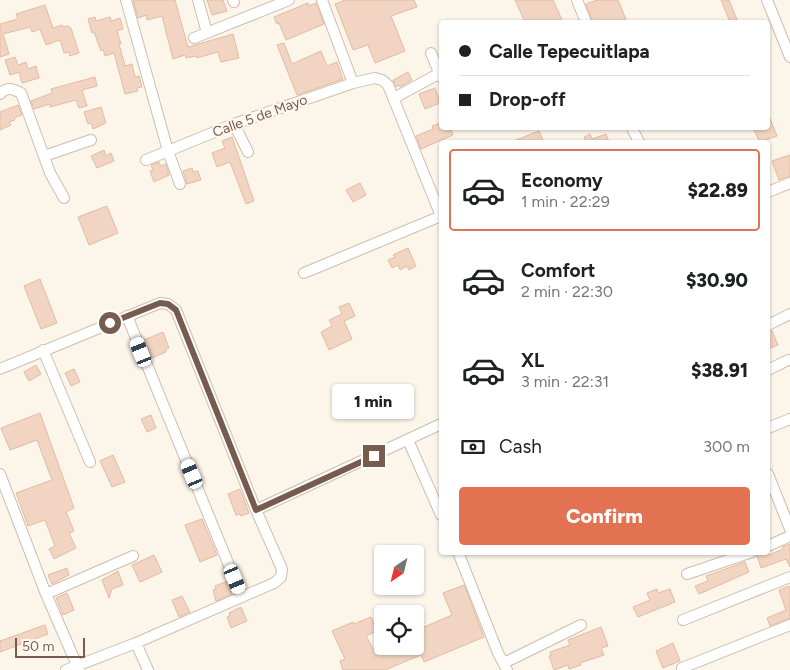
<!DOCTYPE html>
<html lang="en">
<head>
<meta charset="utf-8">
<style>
	:root { --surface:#fff; --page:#f2f2f2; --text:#202124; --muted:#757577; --line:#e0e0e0; --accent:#e37252 }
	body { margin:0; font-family:Figtree,sans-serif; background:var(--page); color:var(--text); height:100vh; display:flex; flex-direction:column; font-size:19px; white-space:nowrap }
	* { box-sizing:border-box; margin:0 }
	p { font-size:16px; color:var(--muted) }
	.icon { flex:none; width:28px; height:28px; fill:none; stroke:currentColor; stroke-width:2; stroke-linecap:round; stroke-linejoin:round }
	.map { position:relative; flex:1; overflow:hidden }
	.side { position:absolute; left:439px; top:140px; width:331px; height:415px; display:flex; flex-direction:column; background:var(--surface); border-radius:5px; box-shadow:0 1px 4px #0004 }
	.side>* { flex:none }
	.hud { position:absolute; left:439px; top:20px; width:331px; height:110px; border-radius:5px; box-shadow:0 1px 4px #0004; display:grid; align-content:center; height:110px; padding:0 20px; background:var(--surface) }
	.needle { width:32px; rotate:215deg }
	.buttons { position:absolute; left:374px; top:545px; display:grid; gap:10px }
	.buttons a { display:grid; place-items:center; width:50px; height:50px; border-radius:5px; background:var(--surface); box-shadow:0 1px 4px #0004; font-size:25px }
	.scale { position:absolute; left:15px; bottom:12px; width:70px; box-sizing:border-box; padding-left:5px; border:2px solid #775c4d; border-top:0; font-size:14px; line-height:18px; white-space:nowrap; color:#775c4d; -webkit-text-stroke:4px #fff9f1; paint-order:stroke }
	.end { position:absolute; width:22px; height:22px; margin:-11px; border:6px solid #775c4d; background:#fff; box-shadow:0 0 0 2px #fff }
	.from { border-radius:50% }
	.bubble { position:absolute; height:35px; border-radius:5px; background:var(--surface); box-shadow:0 1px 4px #0004; font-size:16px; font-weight:800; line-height:35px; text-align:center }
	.car { position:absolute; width:15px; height:30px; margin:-15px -8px; border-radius:6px; box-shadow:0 0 4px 1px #0007; background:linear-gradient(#fff 24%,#345 0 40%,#fff 0 76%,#345 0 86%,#fff 0) }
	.hud b { display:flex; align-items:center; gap:18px; height:48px; font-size:19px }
	.hud b+b { border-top:1px solid var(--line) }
	.hud i { width:12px; height:12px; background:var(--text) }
	ul { padding:9px 0 0; list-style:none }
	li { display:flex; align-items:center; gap:15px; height:82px; margin:0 10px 8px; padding:0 10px; border:2px solid transparent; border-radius:5px }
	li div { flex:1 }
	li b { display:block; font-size:19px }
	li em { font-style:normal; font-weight:800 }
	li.selected { border-color:var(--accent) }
	li>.icon { width:45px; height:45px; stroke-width:1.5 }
	.pay { display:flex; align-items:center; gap:12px; height:55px; padding:0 20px; font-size:19px }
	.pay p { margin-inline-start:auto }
	.primary-button { display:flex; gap:10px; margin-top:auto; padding:10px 20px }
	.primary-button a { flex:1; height:58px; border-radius:5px; background:var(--accent); color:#fff; font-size:20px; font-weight:800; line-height:58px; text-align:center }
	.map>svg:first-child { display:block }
	.building { fill:#f1d5c2; stroke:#e4bba2 }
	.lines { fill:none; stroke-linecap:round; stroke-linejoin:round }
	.minor-casing { stroke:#cfbdaf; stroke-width:12 }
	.minor { stroke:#fff; stroke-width:10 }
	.route { stroke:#775c4d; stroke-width:6 }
	.labels { text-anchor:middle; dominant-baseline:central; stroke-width:4; stroke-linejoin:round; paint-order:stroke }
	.street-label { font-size:14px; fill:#775c4d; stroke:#fff9f1 }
</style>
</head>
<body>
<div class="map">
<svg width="790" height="670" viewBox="0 0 790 670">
	<rect width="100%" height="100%" fill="#fcf5ea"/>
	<path class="building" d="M133,0H175L188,47L233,34L239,58L221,62L218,52L197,58L196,56L186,58L185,55L173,59L162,16L147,20L146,15L138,18Z
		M207,0H223L227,11L212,15Z
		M345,0H414L417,7L391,16L405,51L375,63L368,45L353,50L335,4Z
		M515,0H553L563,22H525Z
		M597,0H618L627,22H593L586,4Z
		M721,0H729L738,22H730Z
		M308,3L309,6L316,3L324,24L286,40L279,23L277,24L274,17Z
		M45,5L53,28L62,25L63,27L68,26L71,28L79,53L70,56L69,52L64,53L60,40L46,45L40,29L32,32L30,27L3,34L9,54L0,57V24L18,19L16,14Z
		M95,17L96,21L110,17L111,21L120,18L123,29L117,31L121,44H119L125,66L132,64L135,77L139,76L142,87L137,88L138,91L125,94L114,53L105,56L103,49L101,51L94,32L92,33L88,19Z
		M284,43L292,64L321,51L327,66L337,62L343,79L297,95L277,45Z
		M15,57L18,65L26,62L28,69L36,66L39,78L22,83L19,72L10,75L5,60Z
		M408,72L412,80L400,87L399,85L396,87L393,80Z
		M95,77L97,86L82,90L87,106L79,108L76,100L50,107V104L34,109L31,101L52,93L51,89Z
		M435,88L440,103L425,109L419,94Z
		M18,105L22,115L14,118L15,120L9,122L11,125L0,130V112Z
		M101,107L106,123L93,129L91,123L88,124L84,112Z
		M768,114L777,136L760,142L753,128H768Z
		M441,123V128H450L453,135L421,149L416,136L433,129L432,126Z
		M539,131L544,142H511Z
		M590,134L592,139L606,134L609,142H586L584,137Z
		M232,137L254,201L246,204L230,162L217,167L212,153L225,148L222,141Z
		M104,150L106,156L111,153L114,161L97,168L91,156Z
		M790,155V176L779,180L772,161Z
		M159,162L161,166L166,164L169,175L154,182L150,171L153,170L151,165Z
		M192,168L193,172L198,171L201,180L187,184L183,171Z
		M360,183L366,195L353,202L346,190Z
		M107,206L118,233L89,245L78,217Z
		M408,248L416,266L409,270L407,266L400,270L398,265L392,268L388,260L395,257L393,255Z
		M40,279L57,323L41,329L24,286Z
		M349,303L355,316L344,321L352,339L329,350L321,332L332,326L329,320L342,314L339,307Z
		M772,331L778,345L768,349V332Z
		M163,332L169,348L166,349V352L152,358L144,340Z
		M36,365L41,374L29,381L24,372Z
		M74,369L80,382L71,386L65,373Z
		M40,413L74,508L66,512L74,531L69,533L76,548L54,559L49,549L55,546L45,520L28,526L16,493L52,480L37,440L10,450L1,428Z
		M151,415L156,428L147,432L141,419Z
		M113,455L125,482L112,487L100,461Z
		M240,489L249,513L241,516L240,514L236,515L228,494Z
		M202,519L217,555L200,562L185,525Z
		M790,544V567L786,559L761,568L757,556L758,554L766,552L769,555L783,549L782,547Z
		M154,555L162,572L140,582L132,565Z
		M745,562L749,572L699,594L695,586L708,581L706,576Z
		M67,568L69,575L52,584L48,575Z
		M118,571L123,585L112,589L109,598L102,580Z
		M228,581L232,594L216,601L213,590L216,589L215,586Z
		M464,585L484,637L424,662L421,655L385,670H343L340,661L345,659L332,631L353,622L354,624L371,617L377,631L366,636L376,654L394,646H415V631L452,615L443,593Z
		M790,586V618L770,626L767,618L786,610L779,590Z
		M657,589L658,593L670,589L675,602L638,617L633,607L650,600L647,593Z
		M67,593L74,610L63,615L56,598Z
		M182,596L190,612L179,617L172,600Z
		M241,607L247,621L231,628L227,617L230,616L229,613Z
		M45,625L48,634L0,652V641Z
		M601,627L608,646L601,648L604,655L580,663L581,665L569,669L568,665L554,670L549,656H551L550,652L570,645L568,640Z
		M673,643L680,661L663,668L656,651Z"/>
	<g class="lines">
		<g class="minor-casing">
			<path id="minor" d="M126,0L168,151L180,184
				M198,0L207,33
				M233,0L234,2
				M322,0L353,83
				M577,0L586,22
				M767,0L790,57
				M194,38L289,0
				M431,53L441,77
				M0,94C7,86 13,89 21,93L50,173L64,198
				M394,98L440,73
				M234,124L248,152
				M632,128L639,142
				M44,156L91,140
				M146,160L234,124L353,83L375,78L382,80L388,85L441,216
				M768,192L790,183
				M304,273L441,216
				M127,316L242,597
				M768,325L790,314
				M43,350L90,462
				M0,369L160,303L168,304L176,310L256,510L282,569L281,577L274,583L136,643L66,670
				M768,370L788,360
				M768,428L790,419
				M408,440L441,515
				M0,474L46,594L79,670
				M768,474L790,529
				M256,510L441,424
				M768,546L790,536
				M458,552L498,653L507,670
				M687,574L752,552
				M46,594L133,556
				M683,620L790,577
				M136,643L148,670
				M504,663L581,625
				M682,668L790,625"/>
		</g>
		<use href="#minor" class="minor"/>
	</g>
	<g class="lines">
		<path class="route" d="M110,323L160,303L168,304L176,310L256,510L374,456"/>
	</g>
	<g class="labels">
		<g class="street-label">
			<text transform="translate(260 116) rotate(-20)">Calle 5 de Mayo</text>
		</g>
	</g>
</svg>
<div class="buttons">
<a><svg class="needle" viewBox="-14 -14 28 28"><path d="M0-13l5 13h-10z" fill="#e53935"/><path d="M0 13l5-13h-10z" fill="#757577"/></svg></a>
<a><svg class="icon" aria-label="locate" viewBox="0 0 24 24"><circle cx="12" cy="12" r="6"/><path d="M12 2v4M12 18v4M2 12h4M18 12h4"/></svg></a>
</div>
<div class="scale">50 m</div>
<i class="end from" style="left:110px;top:323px"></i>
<i class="end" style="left:374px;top:456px"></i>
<div class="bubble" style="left:332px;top:384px;width:82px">1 min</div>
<i class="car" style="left:141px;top:352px;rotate:338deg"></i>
<i class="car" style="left:192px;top:474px;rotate:337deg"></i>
<i class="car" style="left:235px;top:579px;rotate:157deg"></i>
<div class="hud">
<b><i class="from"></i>Calle Tepecuitlapa</b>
<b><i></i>Drop-off</b>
</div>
<section class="side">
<ul>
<li class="selected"><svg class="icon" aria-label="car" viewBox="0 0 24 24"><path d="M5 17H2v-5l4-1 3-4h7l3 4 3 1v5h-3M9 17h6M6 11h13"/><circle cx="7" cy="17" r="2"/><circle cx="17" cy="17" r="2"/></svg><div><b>Economy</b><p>1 min · 22:29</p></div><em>$22.89</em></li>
<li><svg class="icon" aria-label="car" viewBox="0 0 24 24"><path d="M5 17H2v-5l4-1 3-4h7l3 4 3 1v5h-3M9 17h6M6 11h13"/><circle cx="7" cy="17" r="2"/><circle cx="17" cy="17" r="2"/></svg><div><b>Comfort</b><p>2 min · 22:30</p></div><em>$30.90</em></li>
<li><svg class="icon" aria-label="car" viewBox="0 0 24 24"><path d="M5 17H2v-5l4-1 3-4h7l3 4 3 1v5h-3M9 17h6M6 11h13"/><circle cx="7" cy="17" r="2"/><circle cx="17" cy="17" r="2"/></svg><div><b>XL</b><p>3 min · 22:31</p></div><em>$38.91</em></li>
</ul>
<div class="pay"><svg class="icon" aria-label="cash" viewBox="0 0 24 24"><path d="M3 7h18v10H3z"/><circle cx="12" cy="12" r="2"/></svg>Cash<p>300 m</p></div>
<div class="primary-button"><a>Confirm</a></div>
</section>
</div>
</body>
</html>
